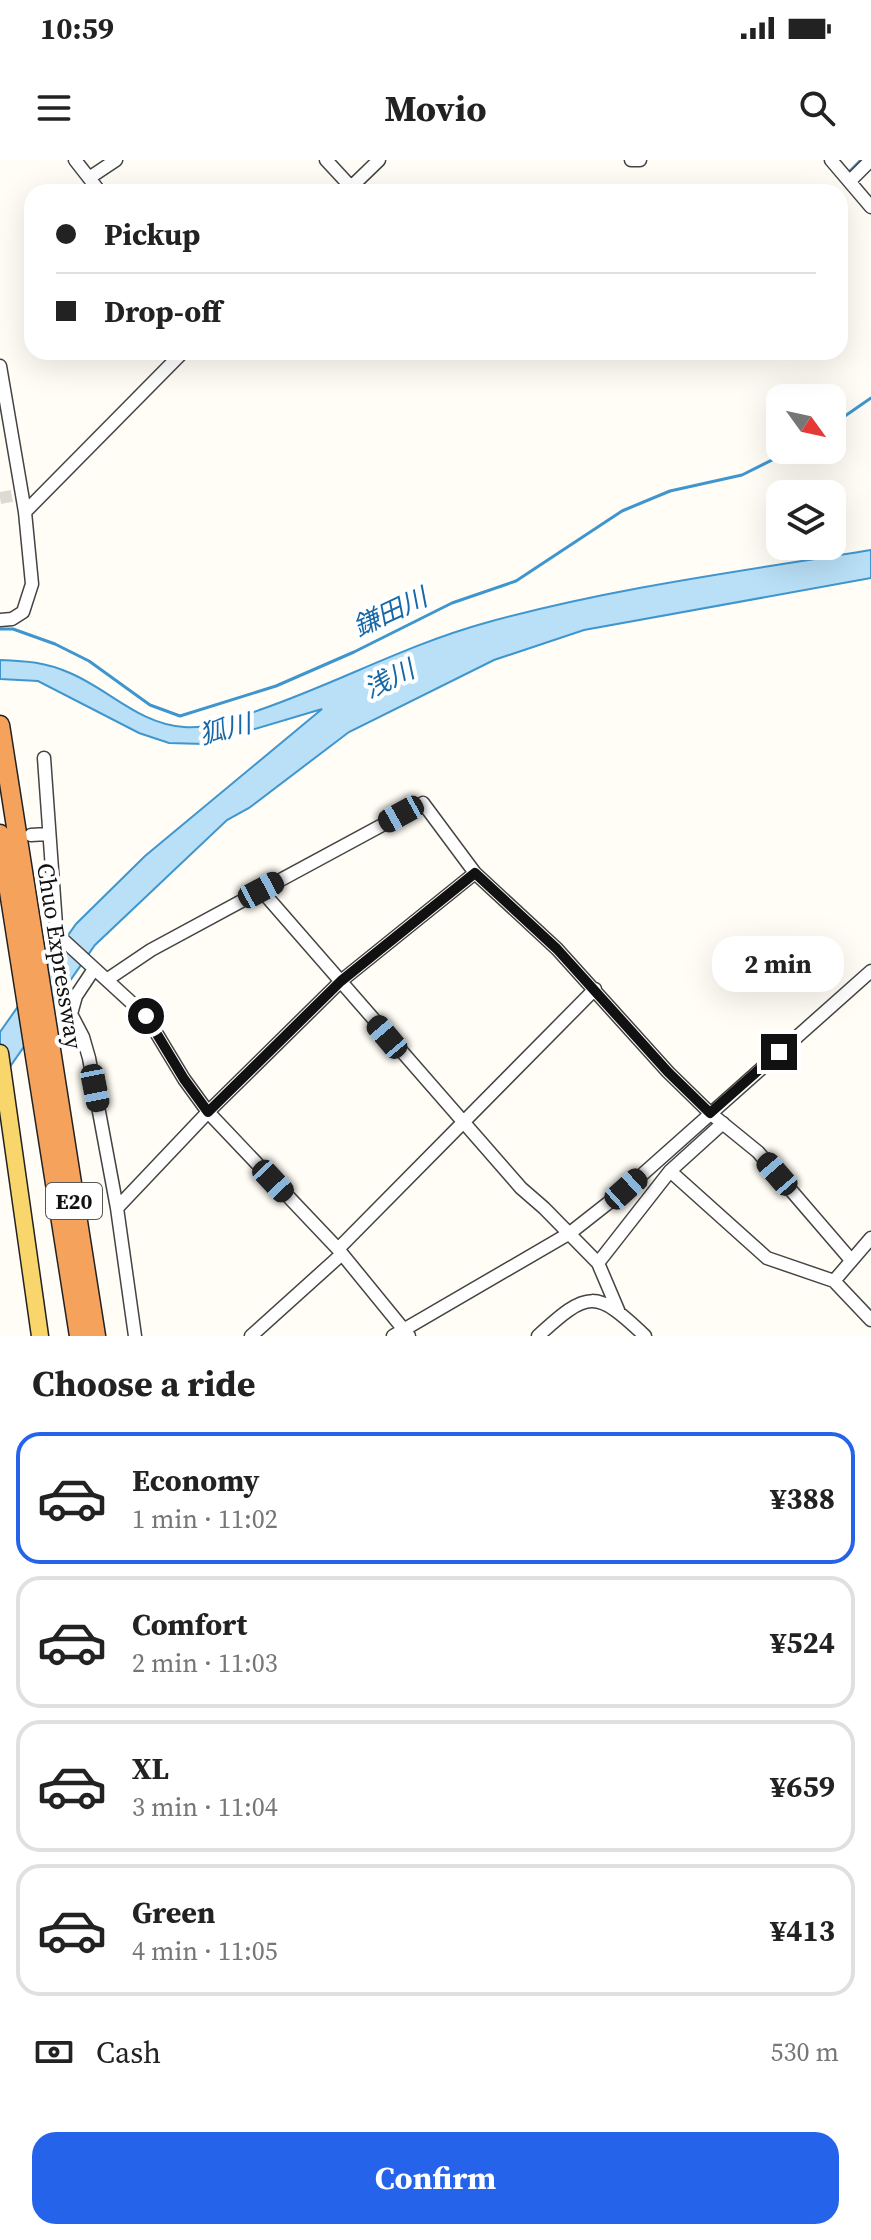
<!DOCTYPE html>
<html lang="en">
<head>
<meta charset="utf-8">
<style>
	:root { --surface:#fff; --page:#f6f6f6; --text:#222; --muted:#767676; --line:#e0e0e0; --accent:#2563eb }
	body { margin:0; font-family:"Source Serif 4","Noto Sans JP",serif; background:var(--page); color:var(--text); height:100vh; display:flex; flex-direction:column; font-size:30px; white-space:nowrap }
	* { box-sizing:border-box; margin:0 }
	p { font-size:26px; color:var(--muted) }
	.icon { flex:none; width:44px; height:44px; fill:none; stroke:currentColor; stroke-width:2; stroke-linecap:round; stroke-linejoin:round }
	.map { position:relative; height:1176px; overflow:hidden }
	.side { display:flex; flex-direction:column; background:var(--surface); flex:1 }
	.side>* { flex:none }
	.top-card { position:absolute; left:24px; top:24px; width:824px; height:176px; border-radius:24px; box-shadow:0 8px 32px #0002; display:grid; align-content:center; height:176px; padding:0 32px; background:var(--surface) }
	.needle { width:52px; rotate:123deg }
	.fabs { position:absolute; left:766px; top:224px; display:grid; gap:16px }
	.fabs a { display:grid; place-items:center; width:80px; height:80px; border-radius:16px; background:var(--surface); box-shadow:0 8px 32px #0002; font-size:40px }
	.end { position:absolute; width:36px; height:36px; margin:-18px; border:10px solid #111; background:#fff; box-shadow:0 0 0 4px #fff }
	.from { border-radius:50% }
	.bubble { position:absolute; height:56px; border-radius:24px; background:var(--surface); box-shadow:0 8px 32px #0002; font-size:26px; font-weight:700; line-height:56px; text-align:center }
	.car { position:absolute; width:24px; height:48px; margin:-24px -12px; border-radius:10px; box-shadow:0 0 6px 2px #0007; background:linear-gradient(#222 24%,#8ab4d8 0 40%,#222 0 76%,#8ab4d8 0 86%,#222 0) }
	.top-card b { display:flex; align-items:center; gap:28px; height:76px; font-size:30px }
	.top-card b+b { border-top:2px solid var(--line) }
	.top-card i { width:20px; height:20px; background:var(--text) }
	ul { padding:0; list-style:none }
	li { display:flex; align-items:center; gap:24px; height:132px; margin:0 16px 12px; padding:0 16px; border:4px solid var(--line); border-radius:24px }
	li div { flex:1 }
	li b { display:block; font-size:30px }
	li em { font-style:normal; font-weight:700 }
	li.current { border-color:var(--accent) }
	li>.icon { width:72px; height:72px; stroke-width:1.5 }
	h2 { padding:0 32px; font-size:36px; line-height:96px }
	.pay { display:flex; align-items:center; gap:20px; height:88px; padding:0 32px; font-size:30px }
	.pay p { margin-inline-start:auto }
	.action { display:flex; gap:16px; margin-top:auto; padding:16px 32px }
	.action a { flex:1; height:92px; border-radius:24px; background:var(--accent); color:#fff; font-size:32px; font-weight:700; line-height:92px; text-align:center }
	.status { display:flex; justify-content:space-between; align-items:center; height:56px; padding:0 40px; background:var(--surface); direction:ltr }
	.status svg { height:22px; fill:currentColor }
	header { display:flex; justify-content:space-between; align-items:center; height:104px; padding:0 32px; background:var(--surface); font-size:36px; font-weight:700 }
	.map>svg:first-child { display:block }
	.water { fill:#b9e0f7; stroke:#3f96cf; stroke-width:2 }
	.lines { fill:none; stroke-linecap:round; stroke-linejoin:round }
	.stream { stroke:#3f96cf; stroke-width:3 }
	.minor-tunnel { stroke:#dbdad3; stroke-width:12; stroke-dasharray:12 6; stroke-linecap:butt }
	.minor-casing { stroke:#444; stroke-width:15 }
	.major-casing { stroke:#222; stroke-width:19 }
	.highway-casing { stroke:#222; stroke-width:21 }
	.minor { stroke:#fff; stroke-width:12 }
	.major { stroke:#f9d66b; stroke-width:16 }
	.highway { stroke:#f5a25d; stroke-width:18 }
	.route { stroke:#111; stroke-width:10 }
	.labels { text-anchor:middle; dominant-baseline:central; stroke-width:8; stroke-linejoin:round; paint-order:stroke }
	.shield { fill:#fff; stroke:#585858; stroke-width:2 }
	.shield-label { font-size:22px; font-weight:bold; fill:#111 }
	.street-label { font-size:24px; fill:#111; stroke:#fff }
	.water-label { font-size:26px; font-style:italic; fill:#1768a6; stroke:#fff }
</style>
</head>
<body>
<div class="status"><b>10:59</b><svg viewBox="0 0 49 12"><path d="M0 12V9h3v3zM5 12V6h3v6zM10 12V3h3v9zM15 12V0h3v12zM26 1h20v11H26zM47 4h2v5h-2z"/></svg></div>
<header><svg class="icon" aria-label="menu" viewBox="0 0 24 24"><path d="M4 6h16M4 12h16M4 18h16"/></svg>Movio<svg class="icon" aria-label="search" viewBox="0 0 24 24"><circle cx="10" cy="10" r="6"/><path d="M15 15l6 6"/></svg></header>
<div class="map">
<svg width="871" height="1176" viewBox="0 0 871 1176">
	<rect width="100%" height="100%" fill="#fffdf5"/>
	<path class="water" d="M871,390V418L584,470L494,500L349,572L249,648L227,660L95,785L0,921V872L76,764L145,696L322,549L204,584L169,583L139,573L38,521L0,519V500C27,501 45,502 70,513C110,530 139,564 184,567C213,569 239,557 265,548C339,522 409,484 485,463C611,428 742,411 871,390Z"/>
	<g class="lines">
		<path class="stream" d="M849,12L861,0
			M832,265L871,238
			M0,469H13L55,484L89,501L150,545L180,556L276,526L354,492L452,443L516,421L622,351L670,331L742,315L792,290"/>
		<path class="minor-tunnel" d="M0,338L22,334"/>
		<g class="minor-casing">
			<path id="minor" d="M75,0L100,32
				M326,0L351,27
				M631,0H640
				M831,0L871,47
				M89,18L116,0
				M850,21L871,0
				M346,32L379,0
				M0,206L25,352L32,424L23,452L12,459L0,460
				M25,352L183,192
				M44,598L56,765L61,778L146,856L184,919L208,952L338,1089L409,1176
				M31,675L48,674
				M261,730L521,1028L544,1048L598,1103L618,1150
				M94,809L76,836L71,854L83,877L89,898L117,1048L135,1176
				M108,819L151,790L423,643L475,713L557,789L668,912L710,953L758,992L851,1100
				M670,1011L767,1098L834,1121L871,1160
				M117,1048L208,952L341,821L475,713
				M338,1089L595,829
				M598,1103L670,1011L723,963
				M834,1121L871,1078
				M251,1176L342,1094
				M393,1176L570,1073L626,1029L871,811
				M538,1176C588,1130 596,1129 645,1176"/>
		</g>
		<g class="major-casing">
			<path id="major" d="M0,893L40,1176"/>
		</g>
		<g class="highway-casing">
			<path id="highway" d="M0,565L96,1176
				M0,674L79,1176"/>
		</g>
		<use href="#minor" class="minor"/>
		<use href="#major" class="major"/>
		<use href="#highway" class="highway"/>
	</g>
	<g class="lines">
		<path class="route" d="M146,856L184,919L208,952L341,821L475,713L557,789L668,912L710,953L779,892"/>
	</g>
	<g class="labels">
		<rect class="shield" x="46" y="1023" width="56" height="36" rx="6"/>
		<g class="shield-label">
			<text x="74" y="1041">E20</text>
		</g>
		<g class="street-label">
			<text transform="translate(60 796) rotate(81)">Chuo Expressway</text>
		</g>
		<g class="water-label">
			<text transform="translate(390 452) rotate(-25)">鎌田川</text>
			<text transform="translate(389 519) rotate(-26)">浅川</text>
			<text transform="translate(225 569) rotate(-14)">狐川</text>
		</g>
	</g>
</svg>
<div class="fabs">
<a><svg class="needle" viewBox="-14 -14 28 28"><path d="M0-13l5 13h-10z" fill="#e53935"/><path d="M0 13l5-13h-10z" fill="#767676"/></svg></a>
<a><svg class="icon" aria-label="layers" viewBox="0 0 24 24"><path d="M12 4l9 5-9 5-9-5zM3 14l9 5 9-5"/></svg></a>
</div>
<i class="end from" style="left:146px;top:856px"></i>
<i class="end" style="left:779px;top:892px"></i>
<div class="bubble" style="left:712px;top:776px;width:132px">2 min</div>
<i class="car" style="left:401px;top:654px;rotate:241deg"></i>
<i class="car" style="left:261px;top:730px;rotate:62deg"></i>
<i class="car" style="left:387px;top:877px;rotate:320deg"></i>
<i class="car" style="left:95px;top:928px;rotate:169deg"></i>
<i class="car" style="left:777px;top:1014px;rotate:319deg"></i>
<i class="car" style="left:273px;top:1021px;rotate:137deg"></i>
<i class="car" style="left:626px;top:1029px;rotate:48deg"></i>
<div class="top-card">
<b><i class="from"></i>Pickup</b>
<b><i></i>Drop-off</b>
</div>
</div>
<section class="side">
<h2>Choose a ride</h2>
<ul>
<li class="current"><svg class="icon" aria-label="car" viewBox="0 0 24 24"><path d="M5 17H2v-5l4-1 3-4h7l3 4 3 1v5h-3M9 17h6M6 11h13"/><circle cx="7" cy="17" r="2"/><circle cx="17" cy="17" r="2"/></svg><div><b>Economy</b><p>1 min · 11:02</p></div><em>¥388</em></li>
<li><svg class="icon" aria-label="car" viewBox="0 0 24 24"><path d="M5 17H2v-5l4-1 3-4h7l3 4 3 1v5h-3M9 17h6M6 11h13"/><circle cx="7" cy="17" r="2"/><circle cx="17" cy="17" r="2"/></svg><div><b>Comfort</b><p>2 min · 11:03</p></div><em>¥524</em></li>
<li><svg class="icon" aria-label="car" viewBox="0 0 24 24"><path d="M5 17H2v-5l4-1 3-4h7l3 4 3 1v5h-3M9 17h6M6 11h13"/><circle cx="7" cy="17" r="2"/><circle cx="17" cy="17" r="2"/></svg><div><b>XL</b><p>3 min · 11:04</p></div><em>¥659</em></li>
<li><svg class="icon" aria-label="car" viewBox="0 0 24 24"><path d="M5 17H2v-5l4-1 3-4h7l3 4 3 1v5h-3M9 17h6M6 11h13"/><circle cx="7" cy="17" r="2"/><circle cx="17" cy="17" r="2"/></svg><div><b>Green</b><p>4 min · 11:05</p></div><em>¥413</em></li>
</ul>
<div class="pay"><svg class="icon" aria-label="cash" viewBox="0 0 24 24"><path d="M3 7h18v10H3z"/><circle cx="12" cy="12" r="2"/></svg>Cash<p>530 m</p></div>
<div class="action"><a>Confirm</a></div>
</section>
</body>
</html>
